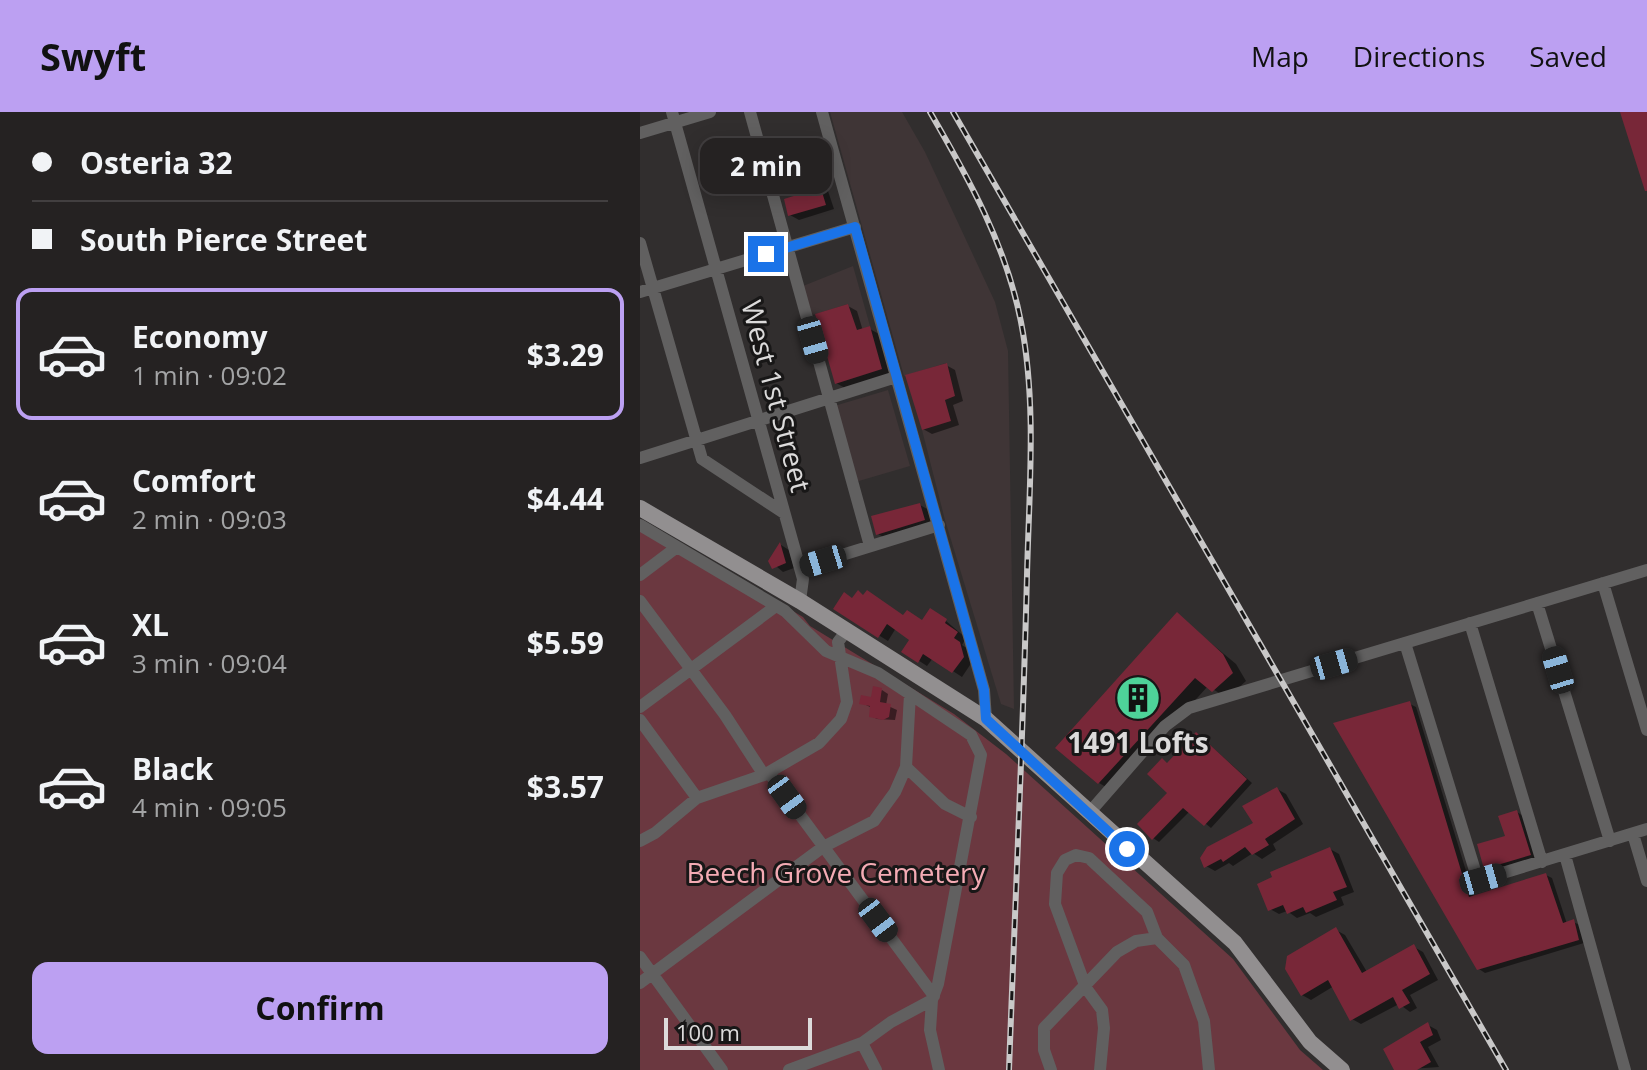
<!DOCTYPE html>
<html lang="en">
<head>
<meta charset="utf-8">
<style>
	:root { --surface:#252222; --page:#2d2a2a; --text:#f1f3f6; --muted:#a3a4a5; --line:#423f40; --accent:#bca0f2 }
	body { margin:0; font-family:"Open Sans",sans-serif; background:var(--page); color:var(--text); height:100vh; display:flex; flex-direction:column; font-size:30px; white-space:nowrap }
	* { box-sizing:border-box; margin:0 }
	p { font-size:26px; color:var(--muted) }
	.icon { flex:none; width:44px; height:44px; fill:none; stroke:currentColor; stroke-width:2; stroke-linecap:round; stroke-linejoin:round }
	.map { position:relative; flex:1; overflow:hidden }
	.sheet { display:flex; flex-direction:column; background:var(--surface); width:640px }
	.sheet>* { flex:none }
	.guide { display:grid; align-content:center; height:176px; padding:0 32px; background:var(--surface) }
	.scale { position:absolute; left:24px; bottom:20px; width:148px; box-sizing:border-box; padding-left:8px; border:4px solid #dcdbdb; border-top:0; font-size:22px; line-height:28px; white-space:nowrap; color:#dcdbdb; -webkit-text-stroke:6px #181717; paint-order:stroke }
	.end { position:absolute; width:36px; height:36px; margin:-18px; border:10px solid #1a73e8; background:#fff; box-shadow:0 0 0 4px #fff }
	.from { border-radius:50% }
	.bubble { position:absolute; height:56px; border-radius:16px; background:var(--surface); box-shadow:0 4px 20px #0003,0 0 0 2px var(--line); font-size:26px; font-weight:700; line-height:56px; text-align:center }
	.car { position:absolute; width:24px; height:48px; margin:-24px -12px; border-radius:10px; box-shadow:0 0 6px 2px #0007; background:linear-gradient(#222 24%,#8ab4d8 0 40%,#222 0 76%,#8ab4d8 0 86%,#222 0) }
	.guide b { display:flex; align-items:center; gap:28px; height:76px; font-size:30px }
	.guide b+b { border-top:2px solid var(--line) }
	.guide i { width:20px; height:20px; background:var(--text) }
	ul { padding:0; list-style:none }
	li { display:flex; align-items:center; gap:24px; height:132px; margin:0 16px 12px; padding:0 16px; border:4px solid transparent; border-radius:16px }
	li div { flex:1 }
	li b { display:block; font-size:30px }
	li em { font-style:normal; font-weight:700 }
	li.active { border-color:var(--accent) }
	li>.icon { width:72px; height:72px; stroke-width:1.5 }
	.action { display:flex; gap:16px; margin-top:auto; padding:16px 32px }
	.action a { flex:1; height:92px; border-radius:16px; background:var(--accent); color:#111; font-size:32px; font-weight:700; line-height:92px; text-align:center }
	header { display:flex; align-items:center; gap:48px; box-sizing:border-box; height:112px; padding:0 40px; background:var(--accent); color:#111 }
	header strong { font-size:38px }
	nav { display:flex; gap:44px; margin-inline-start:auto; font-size:28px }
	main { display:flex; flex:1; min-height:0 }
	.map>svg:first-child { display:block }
	.built { fill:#3f3536 }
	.green { fill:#6b3840 }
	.shadow { fill:#0007 }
	.building { fill:#782738 }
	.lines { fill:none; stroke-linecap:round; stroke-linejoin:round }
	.minor { stroke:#616060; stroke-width:12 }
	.major { stroke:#928f90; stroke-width:16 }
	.rail-casing { stroke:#c9c8c8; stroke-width:6 }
	.rail { stroke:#181717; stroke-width:3; stroke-dasharray:9; stroke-linecap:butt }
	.route { stroke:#1a73e8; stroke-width:10 }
	.labels { text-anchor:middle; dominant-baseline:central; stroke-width:6; stroke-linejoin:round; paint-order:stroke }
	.street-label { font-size:28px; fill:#dcdbdb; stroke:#181717 }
	.poi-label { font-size:28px; font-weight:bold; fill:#dcdbdb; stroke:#181717 }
	.park-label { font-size:28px; fill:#f4abb4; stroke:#181717 }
</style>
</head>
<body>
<header>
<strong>Swyft</strong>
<nav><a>Map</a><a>Directions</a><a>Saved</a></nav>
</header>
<main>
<section class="sheet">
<div class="guide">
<b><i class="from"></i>Osteria 32</b>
<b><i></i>South Pierce Street</b>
</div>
<ul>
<li class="active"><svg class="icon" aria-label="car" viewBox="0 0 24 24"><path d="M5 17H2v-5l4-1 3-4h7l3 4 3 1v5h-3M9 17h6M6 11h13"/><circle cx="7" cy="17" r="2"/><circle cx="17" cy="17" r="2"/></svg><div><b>Economy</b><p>1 min · 09:02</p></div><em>$3.29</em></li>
<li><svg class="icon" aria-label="car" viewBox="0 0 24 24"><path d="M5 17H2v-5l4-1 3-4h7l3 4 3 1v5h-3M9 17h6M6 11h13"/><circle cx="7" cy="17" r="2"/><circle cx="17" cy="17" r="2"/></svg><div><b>Comfort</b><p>2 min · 09:03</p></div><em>$4.44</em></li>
<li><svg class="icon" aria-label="car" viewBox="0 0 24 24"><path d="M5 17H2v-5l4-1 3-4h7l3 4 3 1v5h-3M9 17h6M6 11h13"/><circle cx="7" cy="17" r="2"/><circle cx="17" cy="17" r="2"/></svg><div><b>XL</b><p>3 min · 09:04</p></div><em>$5.59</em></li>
<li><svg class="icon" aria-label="car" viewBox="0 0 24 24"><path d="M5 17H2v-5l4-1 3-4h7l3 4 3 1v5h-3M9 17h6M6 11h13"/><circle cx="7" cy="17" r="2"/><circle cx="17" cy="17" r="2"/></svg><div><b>Black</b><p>4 min · 09:05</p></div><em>$3.57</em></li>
</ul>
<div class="action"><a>Confirm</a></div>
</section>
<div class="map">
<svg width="1007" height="958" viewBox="0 0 1007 958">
	<rect width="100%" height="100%" fill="#312e2e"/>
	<path class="built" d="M190,0H262L285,40L355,190L368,239L374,597L361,592L305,408L282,318L311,308L305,288L306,251L264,264Z
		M213,154L230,214L217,219L208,192L166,205L158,176Z
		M248,278L270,354L212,371L191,295Z"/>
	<path class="green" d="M0,410L163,505L170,514L314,602L366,642L593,847L660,938L683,958H0Z"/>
	<path class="shadow" d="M175,62L184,67L194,97L159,108L150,103Z
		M208,194L217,199L223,219L230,217L239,222L250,262L205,276L196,271Z
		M306,253L315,258L323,289L313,293L319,313L292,322L283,317Z
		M280,393L289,398L293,412L247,427L238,422Z
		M141,433L149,438L154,456L143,460L130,449Z
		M214,488L282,509L299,503L326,526L322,533L328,537L332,550L322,565L293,546L287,554L264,539L272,527L256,516L248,529L195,496Z
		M537,503L596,552L606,569L587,586L568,574L473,679L459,671Z
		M242,578L248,582L246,593L257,598L255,608L237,607L231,604L232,596L222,591Z
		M770,592L776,595L834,785L906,763L912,766L927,812L933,810L940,813L944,831L845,861L839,857Z
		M562,626L612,671L571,716L550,699L519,730L513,726L530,680L529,653Z
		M637,677L646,682L663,712L633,732L636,738L622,747L613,741L593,754L589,751L575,759L566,754L616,712Z
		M877,700L883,704L896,746L852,759L846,756L868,725Z
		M690,737L699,742L714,780L701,785L704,793L676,805L670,801L657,806L647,799L639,802L630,797Z
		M696,818L705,823L727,860L774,835L783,840L798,868L770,883L777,896L770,900L759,892L721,912L712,907L694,874L671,888L662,883Z
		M788,913L797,918L801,928L788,935L799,955L756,958Z"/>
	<path class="building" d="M980,0H1007V79H1005Z
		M176,60L186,93L148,104L144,87L160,82L155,66Z
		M208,192L217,218L230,214L242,257L195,272L175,202Z
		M307,251L315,284L305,288L311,309L282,318L265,263Z
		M280,391L285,408L236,423L231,404Z
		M140,430L146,451L132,457L128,449Z
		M218,478L223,483L227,478L263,503L267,498L282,508L290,496L307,507L305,511L318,520L314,526L320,530L324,545L312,561L283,542L278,551L261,540L269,528L247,512L238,526L193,497L204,480L212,486Z
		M537,500L583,542L593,561L572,580L555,566L458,672L415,636Z
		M233,574L242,576L240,590L251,592L249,605L243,608L229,605L230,594L219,592L221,583L231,585Z
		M770,589L829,785L906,761L923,811L934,807L939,828L837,858L693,611Z
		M556,620L607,667L564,714L543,696L512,728L497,712L527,681L507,662L522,646L527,651Z
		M637,675L655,707L625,727L629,733L612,743L605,735L583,750L581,747L564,756L560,746L567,735L613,711L602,694Z
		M877,698L891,743L844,757L837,732L865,724L858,704Z
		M690,735L707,775L693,780L697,788L666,801L663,795L647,802L643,793L628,799L617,772L632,765L630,760Z
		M696,815L722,861L774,832L790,862L762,878L770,891L759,897L753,885L710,909L688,868L661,884L645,857L647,844Z
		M788,910L793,923L780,930L791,950L777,958H754L743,937Z"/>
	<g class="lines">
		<path class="minor" d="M32,0L163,467L160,489
			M110,0L230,434
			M182,0L344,578L346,607
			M0,21L70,0
			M0,131L62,347L144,401
			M0,180L215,115
			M0,346L256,265
			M0,413L145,499L186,539L238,561L270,582L266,655L255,680L234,709L183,735L0,871
			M160,456L299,413
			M0,463L37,435
			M963,471L1007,618
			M0,489L85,603L124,663
			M897,491L970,729
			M830,511L902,750
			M765,531L837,765L843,767L1007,717
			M0,595L136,494
			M0,608L57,686
			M266,655L305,692L331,705
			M129,661L294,884
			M449,701L525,614L549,596L1007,458
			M993,722L1007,769
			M0,729L15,721L57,686L124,663L179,631L201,607L207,590L198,530L207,518
			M925,743L985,958
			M0,845L82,958
			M292,888L290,918L299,958
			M222,931L236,958
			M149,958L222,931L251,910L292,888L298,872L341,643L331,623L270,582
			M411,958L404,938V916L477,840L496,829L517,826
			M460,958L464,916L462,898L446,876L415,792L417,761L425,748L436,743L449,746L507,800L517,826L544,853L564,909L569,958"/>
		<path class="major" d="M0,396L160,489L346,607L595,831L670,930L702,958"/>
		<g class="rail-casing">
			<path id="rail" d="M290,0C329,67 366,133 381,210C397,292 389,379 387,463C383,628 375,793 369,958
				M313,0L866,958"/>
		</g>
		<use href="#rail" class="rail"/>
	</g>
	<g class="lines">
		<path class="route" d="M126,142L215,115L344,578L346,607L487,737"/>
	</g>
	<defs>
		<g id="building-disc" transform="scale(2.3)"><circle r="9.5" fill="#4ed399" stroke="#181717"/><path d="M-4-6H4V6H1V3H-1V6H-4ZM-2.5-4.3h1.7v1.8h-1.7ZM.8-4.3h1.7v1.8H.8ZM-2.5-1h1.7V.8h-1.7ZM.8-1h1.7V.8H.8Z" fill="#111"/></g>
	</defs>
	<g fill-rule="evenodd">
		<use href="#building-disc" x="498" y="586"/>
	</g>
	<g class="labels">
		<g class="street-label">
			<text transform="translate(137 284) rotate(75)">West 1st Street</text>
		</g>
		<g class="poi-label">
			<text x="498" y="630">1491 Lofts</text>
		</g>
		<g class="park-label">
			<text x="196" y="760">Beech Grove Cemetery</text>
		</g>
	</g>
</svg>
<div class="scale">100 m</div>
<i class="end from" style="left:487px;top:737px"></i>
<i class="end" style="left:126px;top:142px"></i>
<div class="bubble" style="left:60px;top:26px;width:132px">2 min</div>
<i class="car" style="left:173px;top:228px;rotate:164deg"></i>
<i class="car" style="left:183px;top:449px;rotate:253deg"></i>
<i class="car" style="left:694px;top:552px;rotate:74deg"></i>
<i class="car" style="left:918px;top:558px;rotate:343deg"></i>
<i class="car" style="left:147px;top:685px;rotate:144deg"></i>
<i class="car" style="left:843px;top:767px;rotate:74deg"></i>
<i class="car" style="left:238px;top:808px;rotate:143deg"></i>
</div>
</main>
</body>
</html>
